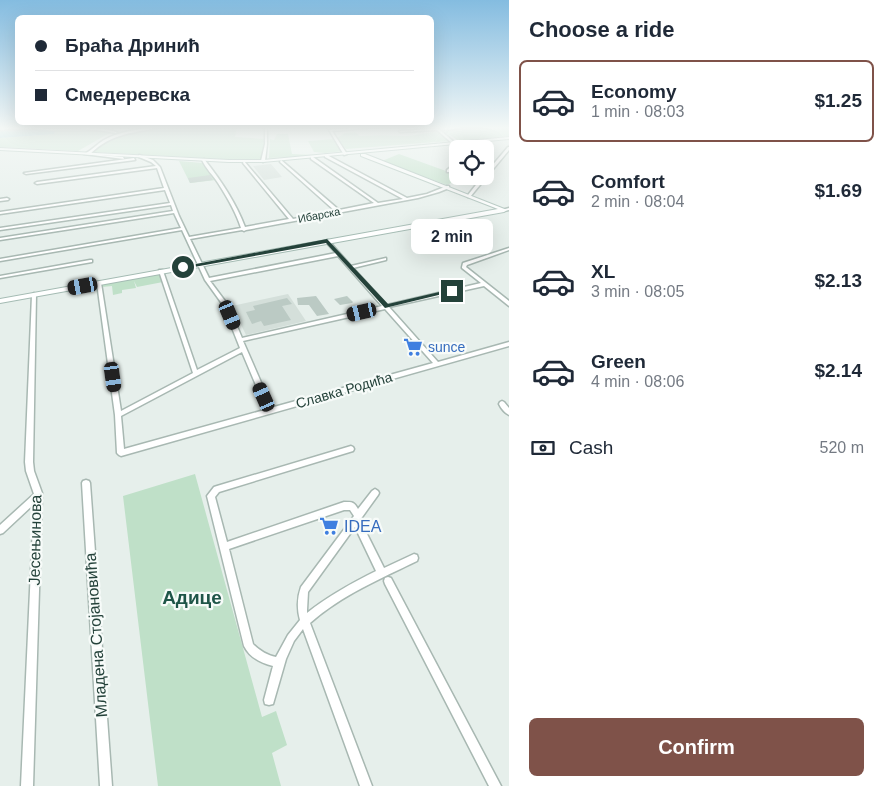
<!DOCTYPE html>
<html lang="en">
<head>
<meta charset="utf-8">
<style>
	:root { --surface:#fff; --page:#f6f6f7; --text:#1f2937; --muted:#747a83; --line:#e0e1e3; --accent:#7f5249 }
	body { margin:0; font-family:Arial,sans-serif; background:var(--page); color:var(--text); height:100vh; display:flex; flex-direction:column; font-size:19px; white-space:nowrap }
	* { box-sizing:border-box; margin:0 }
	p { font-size:16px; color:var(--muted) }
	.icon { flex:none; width:28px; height:28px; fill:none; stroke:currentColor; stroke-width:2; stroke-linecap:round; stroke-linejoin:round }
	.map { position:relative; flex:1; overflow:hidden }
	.details { display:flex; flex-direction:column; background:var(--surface); width:375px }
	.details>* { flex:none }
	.top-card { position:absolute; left:15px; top:15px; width:419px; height:110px; border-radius:8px; box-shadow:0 5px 20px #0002; display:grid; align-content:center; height:110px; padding:0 20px; background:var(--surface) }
	.buttons { position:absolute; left:449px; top:140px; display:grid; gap:10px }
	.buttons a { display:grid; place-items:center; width:45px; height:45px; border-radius:8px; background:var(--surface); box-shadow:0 5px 20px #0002; font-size:25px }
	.end { position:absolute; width:22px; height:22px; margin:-11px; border:6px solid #24423a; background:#fff; box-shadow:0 0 0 2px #fff }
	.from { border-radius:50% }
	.bubble { position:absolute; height:35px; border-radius:8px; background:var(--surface); box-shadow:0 5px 20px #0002; font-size:16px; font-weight:700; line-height:35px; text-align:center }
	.car { position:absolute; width:15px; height:30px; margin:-15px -8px; border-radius:6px; box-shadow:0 0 4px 1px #0007; background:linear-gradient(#222 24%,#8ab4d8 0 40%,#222 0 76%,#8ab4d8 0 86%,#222 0) }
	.top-card b { display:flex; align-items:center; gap:18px; height:48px; font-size:19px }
	.top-card b+b { border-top:1px solid var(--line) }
	.top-card i { width:12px; height:12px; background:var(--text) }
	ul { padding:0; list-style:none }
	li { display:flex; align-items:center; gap:15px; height:82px; margin:0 10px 8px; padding:0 10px; border:2px solid transparent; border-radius:8px }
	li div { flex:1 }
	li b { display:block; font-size:19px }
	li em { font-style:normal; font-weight:700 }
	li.on { border-color:var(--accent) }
	li>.icon { width:45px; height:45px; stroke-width:1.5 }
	h2 { padding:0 20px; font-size:22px; line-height:60px }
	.pay { display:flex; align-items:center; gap:12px; height:55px; padding:0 20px; font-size:19px }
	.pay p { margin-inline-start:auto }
	.cta { display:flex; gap:10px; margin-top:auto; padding:10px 20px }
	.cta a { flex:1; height:58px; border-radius:8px; background:var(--accent); color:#fff; font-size:20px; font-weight:700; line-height:58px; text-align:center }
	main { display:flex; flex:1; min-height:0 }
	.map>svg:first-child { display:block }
	.built { fill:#d4dfda }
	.green { fill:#bfe0c8 }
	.water { fill:#8ec9d4 }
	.building { fill:#bbcac4 }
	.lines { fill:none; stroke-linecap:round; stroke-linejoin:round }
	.street-casing { stroke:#a8b8b2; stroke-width:3 }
	.secondary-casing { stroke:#a4bbb3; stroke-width:2 }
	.street { fill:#fff; fill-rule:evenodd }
	.secondary { fill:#fff; fill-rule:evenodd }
	.route { fill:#24423a }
	.labels { text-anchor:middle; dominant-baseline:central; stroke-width:4.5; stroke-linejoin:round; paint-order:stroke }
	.far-street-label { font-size:11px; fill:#24423a; stroke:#f7fbf9 }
	.shop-label { font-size:14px; fill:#366cbe; stroke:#f7fbf9; text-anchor:start }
	.street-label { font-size:14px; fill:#24423a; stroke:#f7fbf9 }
	.near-shop-label { font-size:16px; fill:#366cbe; stroke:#f7fbf9; text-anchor:start }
	.near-street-label { font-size:16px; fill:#24423a; stroke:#f7fbf9 }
	.near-quarter-label { font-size:19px; font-weight:bold; fill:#1f5548; stroke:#f7fbf9 }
</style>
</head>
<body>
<main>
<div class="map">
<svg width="509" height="786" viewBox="0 0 509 786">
	<rect width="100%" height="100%" fill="#e6efeb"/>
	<path class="built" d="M271,164L282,177L264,180L253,166Z
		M288,294L306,321L246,335L232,306Z"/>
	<path class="green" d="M166,127H237L235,137L266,139L262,159H221L94,152C103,133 146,130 166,127Z
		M509,128V136L459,141L443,131Z
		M55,130L113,131L78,151L0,147V138L54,134Z
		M355,132L360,136C376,135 390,135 405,136C413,136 428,132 438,132L449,141L346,149L337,138L345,133Z
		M277,134H288L292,154L313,155L310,156L269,158L270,139L274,140Z
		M334,139L344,151L325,153L314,152L308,141Z
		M399,154L457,175L458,176L464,177L447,185L382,161Z
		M179,161L203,163L216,180L190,183Z
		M160,272L163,282L137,287L134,281L136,288L122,290V293L113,295L112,286L102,287L101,284Z
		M195,474L262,717L276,711L287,745L272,753L281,786H158L123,496Z"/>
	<path class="water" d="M36,129L55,131L54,134L0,138V131Z"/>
	<path class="building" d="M210,175L213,180L190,183L188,178Z
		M316,296L329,314L317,316L309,305H298L297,298Z
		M347,296L353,302L352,303L340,305L334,299Z
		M287,298L292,304L282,306L291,320L264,326L261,321L252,324L246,312L255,310L253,306Z"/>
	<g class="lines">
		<g class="street-casing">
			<path id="street" d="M14,127L99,128L117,132L116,133C78,126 38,127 0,130V128Z
				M151,127H160C132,134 113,132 90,154L123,157L124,159L84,154C90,152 97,144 104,140C118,132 135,130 151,127Z
				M265,127H267V144L265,161L263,162L261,161L265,144Z
				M360,127H379L332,131L347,154L344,155L329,130Z
				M462,127H488L440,130L455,143L454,145L437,130L400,132L399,131Z
				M471,141H473L476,145L474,149H471L473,145Z
				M508,147H509V150L470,197H468V195L483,176H485V174Z
				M139,155L153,160L160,167L179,216L189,237L241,228C236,212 227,197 218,183C213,175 206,169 202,160L204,159C220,179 236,203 245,227L289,219L243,163L244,161L293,219L335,211L280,162L281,160L339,210L374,203L311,159V157H313L378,203L403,199L325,157V155H327L407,198L427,194L447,186H449V188L439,192L418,198L246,230L244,231L242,230L190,239L209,278L336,253L325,241L327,240H328L351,266L386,258V260L353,268L387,305L481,283L462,268V267L463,263L509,248V250L467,265L466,267L509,301V306L484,286L389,307L438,362L509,342V346L121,456L119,455L117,453L115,415L97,283V282H101V283L121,411L193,373L159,271V270H163V271L197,370L240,348L223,305L205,280L182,230L0,261V259L181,228L174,213L0,240V238L173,211L171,205L0,230V228L170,203L165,190L0,214V212L164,188L157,168L37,184L35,183L37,182L156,166L151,162L139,157ZM338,256L382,306L242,338L228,305L210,281ZM385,309L433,363L274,407L267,396L243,341ZM242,352L261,397L268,409L124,449L121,416Z
				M134,158L135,160L26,174L24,173Z
				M458,161V164L449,172H447V170Z
				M7,198L9,199L8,200L0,201V199Z
				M509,208V210L504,211L502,210Z
				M90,260H92V262L0,278V276Z
				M34,293L36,295L33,462L34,471L42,493L33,786H21L34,504L3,533L0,534V525L34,494L26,471L25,462L32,295Z
				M502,401L504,402L509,408V415C505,413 501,408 499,404L500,402Z
				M351,446L353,447L354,449L353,451L219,492L215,497L227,542L344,502C353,502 354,502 358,509L372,491L375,489L378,491L379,493L378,495L360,520L384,568L414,554L417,555L418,558L417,561C380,579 342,595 310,623L372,786H360L303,629L294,641L286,659L273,704L269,705L265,704L264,700L273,666C261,663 250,658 244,646L207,496L214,487L217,486ZM344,510H350L354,516L301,587C297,598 297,609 300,620L288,635L276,657C267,655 260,651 253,644L229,549ZM355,527L376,571C352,583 328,596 307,613V610L308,592Z
				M86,480L89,481L90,483L112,786H100L82,483L83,481Z
				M388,577L391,578L501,786H489L385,584L384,581L385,578Z"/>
		</g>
		<g class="secondary-casing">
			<path id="secondary" d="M509,137V139L263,162H229L0,150V148L229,160H263Z
				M361,154H365L507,210L504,212L0,303V299L498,209L361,156Z"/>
		</g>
		<use href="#street" class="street"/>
		<use href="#secondary" class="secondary"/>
	</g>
	<linearGradient id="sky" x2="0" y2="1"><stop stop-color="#84bce0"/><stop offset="0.54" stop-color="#f4f8f6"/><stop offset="1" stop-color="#f4f8f6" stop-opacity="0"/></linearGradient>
	<rect width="509" height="237" fill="url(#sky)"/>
	<path class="route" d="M327,239L388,304L452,289L455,291L385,308L326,243L183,269L180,267Z"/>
	<defs>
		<g id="supermarket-bare" transform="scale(1.5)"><path d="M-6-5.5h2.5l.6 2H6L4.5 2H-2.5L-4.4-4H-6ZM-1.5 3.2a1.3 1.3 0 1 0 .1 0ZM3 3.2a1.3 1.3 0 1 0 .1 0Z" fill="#3f7fe0" stroke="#f7fbf9" stroke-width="2.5" paint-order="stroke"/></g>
	</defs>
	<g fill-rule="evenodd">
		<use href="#supermarket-bare" x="413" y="347"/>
		<use href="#supermarket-bare" x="329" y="526"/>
	</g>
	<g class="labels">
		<g class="far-street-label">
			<text transform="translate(319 215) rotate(-11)">Ибарска</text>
		</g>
		<g class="shop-label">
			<text x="428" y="347">sunce</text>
		</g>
		<g class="street-label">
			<text transform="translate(344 390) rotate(-16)">Славка Родића</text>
		</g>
		<g class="near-shop-label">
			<text x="344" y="526">IDEA</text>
		</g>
		<g class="near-street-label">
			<text transform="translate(35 540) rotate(-89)">Јесењинова</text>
			<text transform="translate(96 635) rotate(-94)">Младена Стојановића</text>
		</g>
		<g class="near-quarter-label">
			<text x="192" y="597">Адице</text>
		</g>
	</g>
</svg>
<div class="buttons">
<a><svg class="icon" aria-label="locate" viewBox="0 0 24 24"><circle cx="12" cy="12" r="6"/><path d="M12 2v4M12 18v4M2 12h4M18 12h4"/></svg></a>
</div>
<i class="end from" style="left:183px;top:267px"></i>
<i class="end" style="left:452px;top:291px"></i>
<div class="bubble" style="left:411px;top:219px;width:82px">2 min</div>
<i class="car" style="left:83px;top:286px;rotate:260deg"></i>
<i class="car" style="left:362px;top:312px;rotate:257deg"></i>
<i class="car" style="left:230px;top:315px;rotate:157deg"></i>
<i class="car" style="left:113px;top:377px;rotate:172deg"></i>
<i class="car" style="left:264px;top:397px;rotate:336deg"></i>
<div class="top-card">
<b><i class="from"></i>Браћа Дринић</b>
<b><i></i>Смедеревска</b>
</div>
</div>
<section class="details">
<h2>Choose a ride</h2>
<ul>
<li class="on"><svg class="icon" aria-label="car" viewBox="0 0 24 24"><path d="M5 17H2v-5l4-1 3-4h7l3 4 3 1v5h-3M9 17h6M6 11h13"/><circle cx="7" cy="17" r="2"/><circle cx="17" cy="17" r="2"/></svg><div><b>Economy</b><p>1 min · 08:03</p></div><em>$1.25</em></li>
<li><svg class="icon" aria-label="car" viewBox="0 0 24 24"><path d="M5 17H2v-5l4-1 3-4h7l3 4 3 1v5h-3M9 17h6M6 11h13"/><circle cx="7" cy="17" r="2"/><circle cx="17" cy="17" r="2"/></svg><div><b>Comfort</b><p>2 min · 08:04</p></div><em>$1.69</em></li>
<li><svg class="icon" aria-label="car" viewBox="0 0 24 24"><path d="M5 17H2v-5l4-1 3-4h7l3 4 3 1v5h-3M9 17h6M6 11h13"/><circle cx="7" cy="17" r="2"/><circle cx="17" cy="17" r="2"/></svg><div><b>XL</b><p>3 min · 08:05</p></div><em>$2.13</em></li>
<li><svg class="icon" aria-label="car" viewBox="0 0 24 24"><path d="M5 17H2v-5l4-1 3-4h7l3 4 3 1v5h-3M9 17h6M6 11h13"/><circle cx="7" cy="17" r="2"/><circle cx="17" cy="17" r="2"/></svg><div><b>Green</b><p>4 min · 08:06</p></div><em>$2.14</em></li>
</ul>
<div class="pay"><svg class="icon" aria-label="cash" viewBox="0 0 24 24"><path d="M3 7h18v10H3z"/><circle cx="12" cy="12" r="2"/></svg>Cash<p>520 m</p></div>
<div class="cta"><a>Confirm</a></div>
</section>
</main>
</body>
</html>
